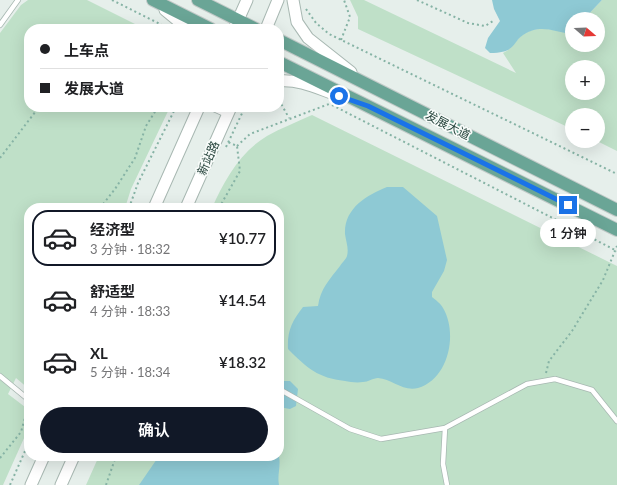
<!DOCTYPE html>
<html lang="zh">
<head>
<meta charset="utf-8">
<style>
	:root { --surface:#fff; --page:#f2f2f2; --text:#202124; --muted:#757577; --line:#e0e0e0; --accent:#111827 }
	body { margin:0; font-family:Lato,"Noto Sans SC",sans-serif; background:var(--page); color:var(--text); height:100vh; display:flex; flex-direction:column; font-size:15px; white-space:nowrap }
	* { box-sizing:border-box; margin:0 }
	p { font-size:13px; color:var(--muted) }
	.icon { flex:none; width:22px; height:22px; fill:none; stroke:currentColor; stroke-width:2; stroke-linecap:round; stroke-linejoin:round }
	.map { position:relative; flex:1; overflow:hidden }
	.sheet { position:absolute; left:24px; top:203px; width:260px; height:258px; display:flex; flex-direction:column; background:var(--surface); border-radius:16px; box-shadow:0 4px 16px #0002 }
	.sheet>* { flex:none }
	.banner { position:absolute; left:24px; top:24px; width:260px; height:88px; border-radius:16px; box-shadow:0 4px 16px #0002; display:grid; align-content:center; height:88px; padding:0 16px; background:var(--surface) }
	.needle { width:26px; rotate:109deg }
	.fabs { position:absolute; left:565px; top:12px; display:grid; gap:8px }
	.fabs a { display:grid; place-items:center; width:40px; height:40px; border-radius:50%; background:var(--surface); box-shadow:0 4px 16px #0002; font-size:20px }
	.end { position:absolute; width:18px; height:18px; margin:-9px; border:5px solid #1a73e8; background:#fff; box-shadow:0 0 0 2px #fff }
	.from { border-radius:50% }
	.bubble { position:absolute; height:28px; border-radius:14px; background:var(--surface); box-shadow:0 4px 16px #0002; font-size:13px; font-weight:600; line-height:28px; text-align:center }
	.banner b { display:flex; align-items:center; gap:14px; height:38px; font-size:15px }
	.banner b+b { border-top:1px solid var(--line) }
	.banner i { width:10px; height:10px; background:var(--text) }
	ul { padding:7px 0 0; list-style:none }
	li { display:flex; align-items:center; gap:12px; height:56px; margin:0 8px 6px; padding:0 8px; border:2px solid transparent; border-radius:16px }
	li div { flex:1 }
	li b { display:block; font-size:15px }
	li em { font-style:normal; font-weight:600 }
	li.selected { border-color:var(--accent) }
	li>.icon { width:36px; height:36px; stroke-width:1.5 }
	.action { display:flex; gap:8px; margin-top:auto; padding:8px 16px }
	.action a { flex:1; height:46px; border-radius:24px; background:var(--accent); color:#fff; font-size:16px; font-weight:600; line-height:46px; text-align:center }
	.map>svg:first-child { display:block }
	.green { fill:#bfe0c8; fill-rule:evenodd }
	.water { fill:#8ec9d4 }
	.lines { fill:none; stroke-linecap:round; stroke-linejoin:round }
	.service-casing { stroke:#a8b8b2; stroke-width:6 }
	.tertiary-casing { stroke:#a8b8b2; stroke-width:13 }
	.primary-casing { stroke:#c2cac8; stroke-width:14 }
	.path { stroke:#86b3a5; stroke-width:2; stroke-dasharray:2 3; stroke-linecap:butt }
	.service { stroke:#fff; stroke-width:4.5 }
	.tertiary { stroke:#fff; stroke-width:11 }
	.primary { stroke:#6aa596; stroke-width:12 }
	.route { stroke:#1a73e8; stroke-width:5 }
	.labels { text-anchor:middle; dominant-baseline:central; stroke-width:3.5; stroke-linejoin:round; paint-order:stroke }
	.street-label { font-size:12px; fill:#24423a; stroke:#f7fbf9 }
</style>
</head>
<body>
<div class="map">
<svg width="617" height="485" viewBox="0 0 617 485">
	<rect width="100%" height="100%" fill="#e6efeb"/>
	<path class="green" d="M28,0H87L145,29H29V107H170L131,189L125,208H29V389L16,378L8,394L29,410V427L3,485H0V33L21,5Z
		M350,0H364L516,73L503,53C513,48 512,45 519,38C533,24 553,29 570,33L572,31V45H598V19H584L602,0H617V151L597,141L598,115H572V129L358,29V17ZM572,67H598V93H572Z
		M312,115L617,266V485H86L99,456H279V208H212C224,181 240,152 267,136C281,128 297,122 312,115Z"/>
	<path class="water" d="M492,0H602L584,19H572V31L570,34C557,32 544,26 531,31C509,39 521,53 490,53L485,48L488,38L500,21L494,9Z
		M387,187H403L437,216L447,260L444,271L432,292V297C436,300 441,304 443,308C458,333 449,379 418,388C403,392 392,379 378,378C373,378 368,382 363,382C357,383 350,382 345,381C318,378 307,368 288,349C287,331 292,321 303,307L318,306C320,289 330,279 340,266C342,263 346,259 347,256C349,248 346,242 345,234C344,208 367,195 387,187Z
		M282,381H290L298,389L296,406L290,409L279,407V385Z
		M159,456H279C281,467 277,475 279,485H139Z"/>
	<g class="lines">
		<g class="service-casing">
			<path id="service" d="M0,25L18,0
				M209,107L227,115
				M0,376L29,400
				M279,389L350,429L381,439L445,428L527,384L555,379L592,390L617,421
				M445,428L443,464L447,485"/>
		</g>
		<g class="tertiary-casing">
			<path id="tertiary" d="M293,0L297,22L308,38L351,72
				M165,10L188,29
				M234,29L247,0
				M266,29L278,0
				M279,81C298,79 317,88 334,94
				M154,208L199,107
				M186,208L231,107
				M31,485L44,456
				M61,485L74,456"/>
		</g>
		<g class="primary-casing">
			<path id="primary" d="M153,0L211,29
				M198,0L256,29
				M279,40L617,210
				M279,62L617,230"/>
		</g>
		<path class="path" d="M112,0L168,28
			M417,0L468,23L485,26L493,21
			M306,9L316,23L329,34L617,174
			M341,40L350,17L344,0
			M279,100L289,118
			M332,105L617,251
			M237,146L250,134L329,104
			M226,147L245,107
			M0,158L39,107
			M100,208L115,189L135,158L146,126L158,107
			M129,208L138,183L176,107
			M219,208L240,171L237,146L228,142
			M546,373L549,361L572,331L603,280L617,246
			M0,458L21,432L28,407
			M10,485L29,442
			M106,485L116,456"/>
		<use href="#service" class="service"/>
		<use href="#tertiary" class="tertiary"/>
		<use href="#primary" class="primary"/>
	</g>
	<g class="lines">
		<path class="route" d="M339,96L368,106L568,205"/>
	</g>
	<g class="labels">
		<g class="street-label">
			<text transform="translate(448 125) rotate(27)">发展大道</text>
			<text transform="translate(208 158) rotate(-66)">新站路</text>
		</g>
	</g>
</svg>
<div class="fabs">
<a><svg class="needle" viewBox="-14 -14 28 28"><path d="M0-13l5 13h-10z" fill="#e53935"/><path d="M0 13l5-13h-10z" fill="#757577"/></svg></a>
<a>+</a>
<a>−</a>
</div>
<i class="end from" style="left:339px;top:96px"></i>
<i class="end" style="left:568px;top:205px"></i>
<div class="bubble" style="left:540px;top:219px;width:56px">1 分钟</div>
<div class="banner">
<b><i class="from"></i>上车点</b>
<b><i></i>发展大道</b>
</div>
<section class="sheet">
<ul>
<li class="selected"><svg class="icon" aria-label="car" viewBox="0 0 24 24"><path d="M5 17H2v-5l4-1 3-4h7l3 4 3 1v5h-3M9 17h6M6 11h13"/><circle cx="7" cy="17" r="2"/><circle cx="17" cy="17" r="2"/></svg><div><b>经济型</b><p>3 分钟 · 18:32</p></div><em>¥10.77</em></li>
<li><svg class="icon" aria-label="car" viewBox="0 0 24 24"><path d="M5 17H2v-5l4-1 3-4h7l3 4 3 1v5h-3M9 17h6M6 11h13"/><circle cx="7" cy="17" r="2"/><circle cx="17" cy="17" r="2"/></svg><div><b>舒适型</b><p>4 分钟 · 18:33</p></div><em>¥14.54</em></li>
<li><svg class="icon" aria-label="car" viewBox="0 0 24 24"><path d="M5 17H2v-5l4-1 3-4h7l3 4 3 1v5h-3M9 17h6M6 11h13"/><circle cx="7" cy="17" r="2"/><circle cx="17" cy="17" r="2"/></svg><div><b>XL</b><p>5 分钟 · 18:34</p></div><em>¥18.32</em></li>
</ul>
<div class="action"><a>确认</a></div>
</section>
</div>
</body>
</html>
